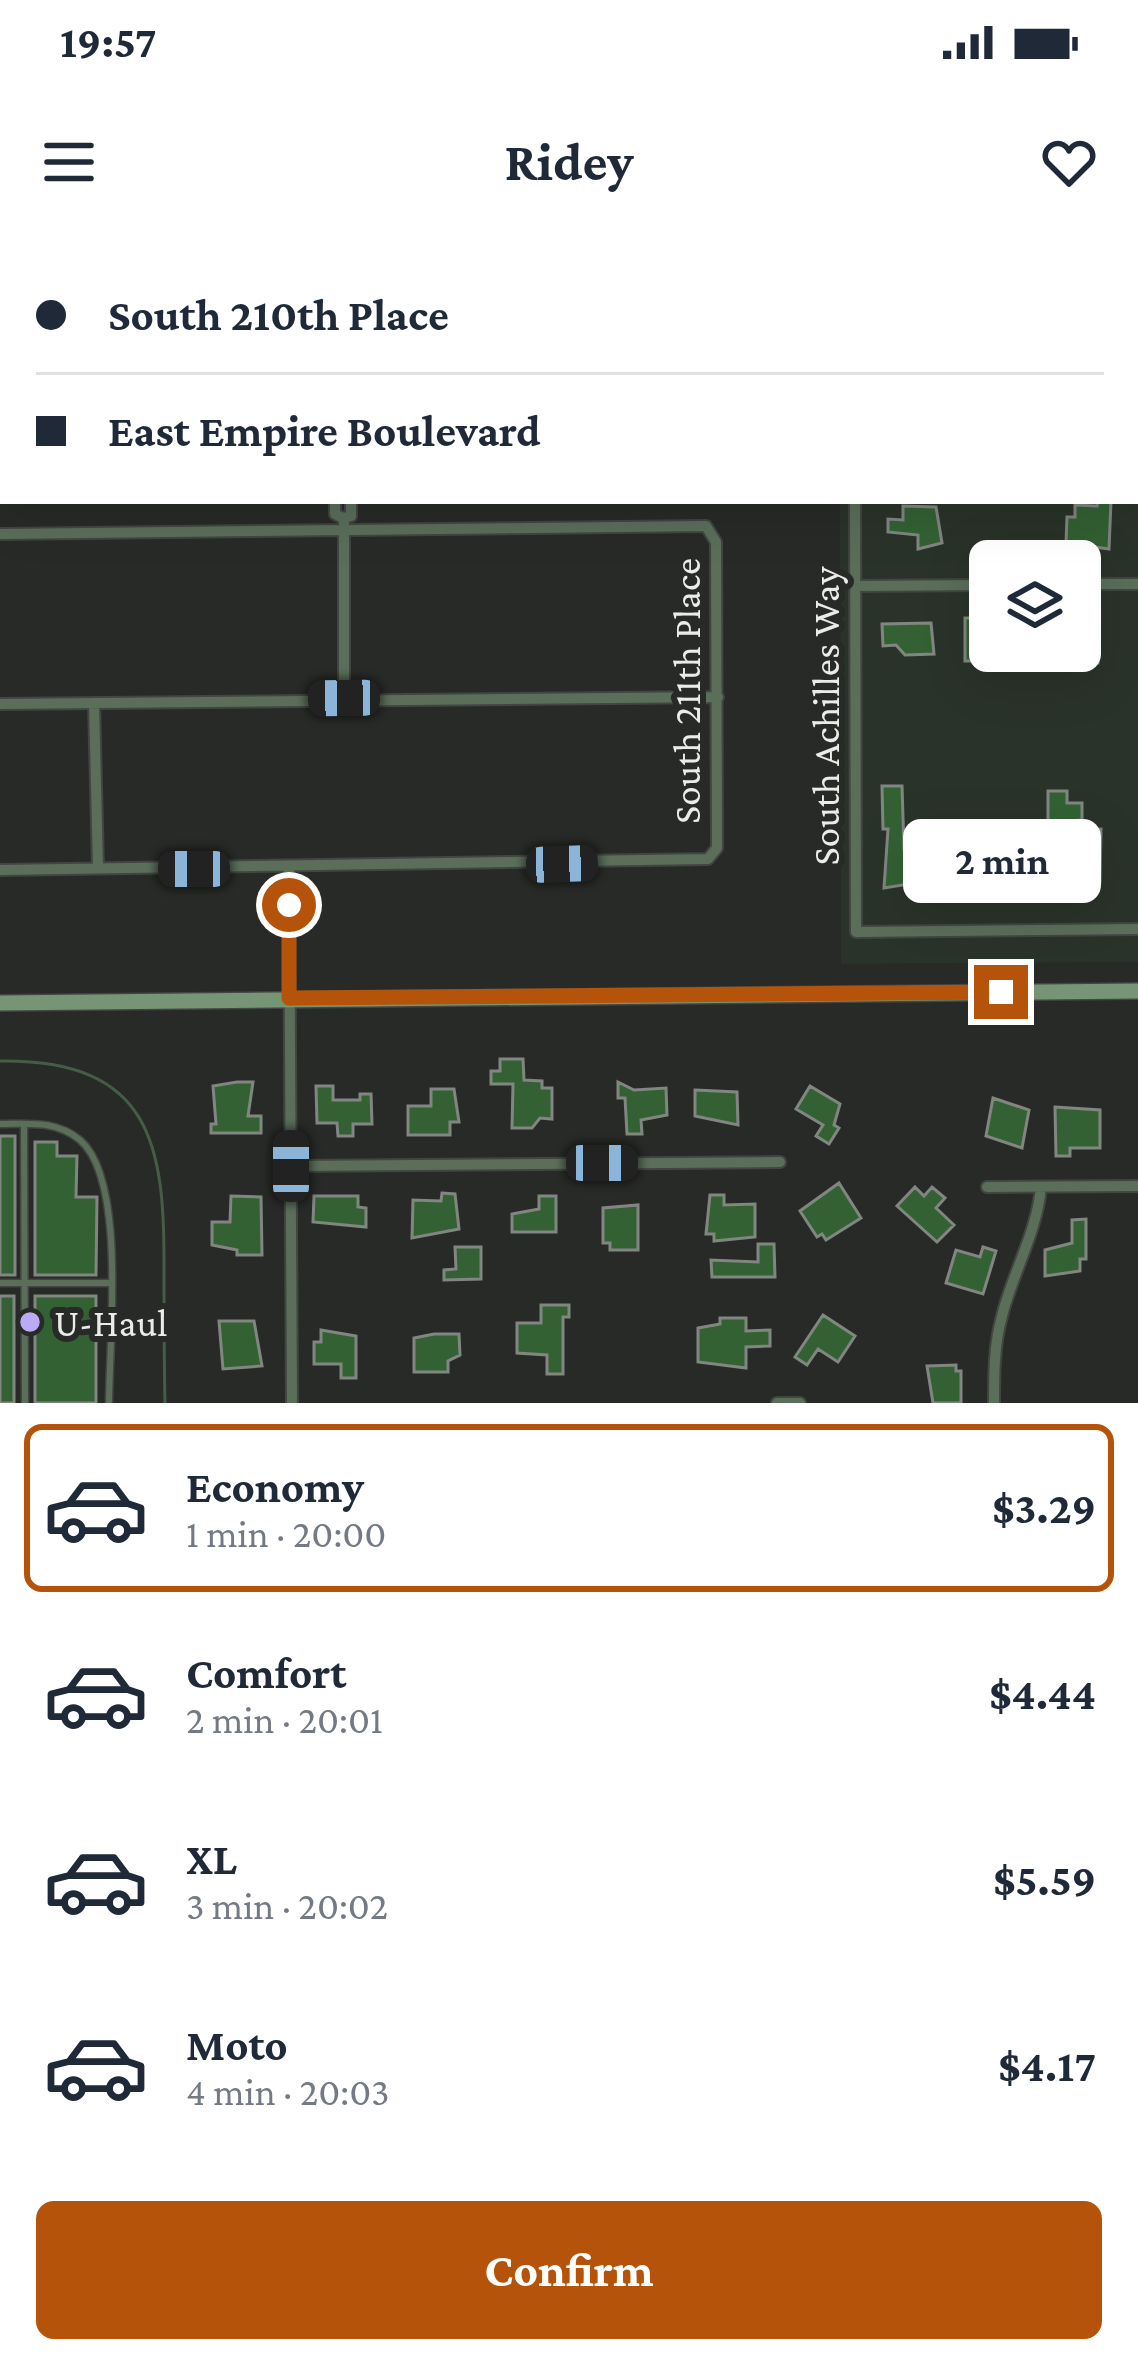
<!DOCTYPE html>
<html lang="en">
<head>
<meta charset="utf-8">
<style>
	:root { --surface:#fff; --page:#f2f2f3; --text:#1f2937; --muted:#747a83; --line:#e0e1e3; --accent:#b45309 }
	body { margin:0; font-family:"Crimson Pro",serif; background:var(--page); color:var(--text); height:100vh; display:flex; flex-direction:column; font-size:45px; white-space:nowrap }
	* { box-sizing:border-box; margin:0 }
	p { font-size:39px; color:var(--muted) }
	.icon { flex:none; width:66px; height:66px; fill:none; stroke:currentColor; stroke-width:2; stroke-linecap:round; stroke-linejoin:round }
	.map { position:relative; height:1163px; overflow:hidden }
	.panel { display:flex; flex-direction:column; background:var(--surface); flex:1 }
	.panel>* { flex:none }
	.banner { position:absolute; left:0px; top:0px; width:1140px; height:264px; box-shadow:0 12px 48px #0002; display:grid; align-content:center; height:264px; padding:0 36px; background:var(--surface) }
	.buttons { position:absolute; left:969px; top:300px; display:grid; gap:24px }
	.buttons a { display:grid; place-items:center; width:132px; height:132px; border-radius:18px; background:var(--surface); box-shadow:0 12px 48px #0002; font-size:60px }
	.end { position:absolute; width:54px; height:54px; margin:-27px; border:15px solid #b45309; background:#fff; box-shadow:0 0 0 6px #fff }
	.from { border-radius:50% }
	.bubble { position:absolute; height:84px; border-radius:18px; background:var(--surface); box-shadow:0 12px 48px #0002; font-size:39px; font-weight:700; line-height:84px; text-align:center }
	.car { position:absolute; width:36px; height:72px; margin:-36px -18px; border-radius:15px; box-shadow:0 0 9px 3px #0007; background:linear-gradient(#222 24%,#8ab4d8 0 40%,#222 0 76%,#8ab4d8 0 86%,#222 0) }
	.banner b { display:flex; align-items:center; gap:42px; height:114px; font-size:45px }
	.banner b+b { border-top:3px solid var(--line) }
	.banner i { width:30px; height:30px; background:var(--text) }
	ul { padding:21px 0 0; list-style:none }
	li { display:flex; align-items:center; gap:36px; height:168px; margin:0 24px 18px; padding:0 12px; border:6px solid transparent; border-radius:18px }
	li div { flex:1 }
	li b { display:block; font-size:45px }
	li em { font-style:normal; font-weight:700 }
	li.current { border-color:var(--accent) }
	li>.icon { width:108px; height:108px; stroke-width:1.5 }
	.action { display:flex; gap:24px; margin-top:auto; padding:24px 36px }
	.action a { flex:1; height:138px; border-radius:18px; background:var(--accent); color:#fff; font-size:48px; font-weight:700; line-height:138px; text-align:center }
	.status { display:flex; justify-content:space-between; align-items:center; height:84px; padding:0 60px; background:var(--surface); direction:ltr }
	.status svg { height:33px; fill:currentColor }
	header { display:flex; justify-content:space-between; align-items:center; height:156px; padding:0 36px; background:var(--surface); font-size:54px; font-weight:700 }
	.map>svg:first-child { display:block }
	.built { fill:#2a332a; fill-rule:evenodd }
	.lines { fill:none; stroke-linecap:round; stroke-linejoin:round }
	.stream { stroke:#465c46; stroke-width:3 }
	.taxiway { stroke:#6e726e; stroke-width:30 }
	.runway { stroke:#6e726e; stroke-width:78 }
	.building { fill:#336134; stroke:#818681; stroke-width:3 }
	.lane-casing { stroke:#424541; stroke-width:9 }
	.street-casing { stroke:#424541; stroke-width:14 }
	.secondary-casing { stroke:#424541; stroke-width:18 }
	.lane { stroke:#5a6e5a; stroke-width:6 }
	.street { stroke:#5a6e5a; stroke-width:10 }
	.secondary { stroke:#759574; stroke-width:15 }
	.route { stroke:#b45309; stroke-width:15 }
	.poi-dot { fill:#bbaaf6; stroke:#272a26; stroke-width:4.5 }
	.labels { text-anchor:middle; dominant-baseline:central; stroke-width:12; stroke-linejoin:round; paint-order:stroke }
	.street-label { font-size:39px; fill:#e9ece9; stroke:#272a26 }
	.poi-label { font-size:39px; fill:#e9ece9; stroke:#272a26; text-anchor:start }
</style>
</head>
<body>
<div class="status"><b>19:57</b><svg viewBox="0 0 49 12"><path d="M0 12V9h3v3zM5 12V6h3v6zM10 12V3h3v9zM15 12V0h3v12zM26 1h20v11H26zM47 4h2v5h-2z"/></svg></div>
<header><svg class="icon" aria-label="menu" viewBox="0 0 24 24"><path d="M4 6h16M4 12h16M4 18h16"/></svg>Ridey<svg class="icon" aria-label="heart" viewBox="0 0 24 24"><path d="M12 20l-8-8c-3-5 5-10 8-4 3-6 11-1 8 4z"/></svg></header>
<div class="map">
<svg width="1138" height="1163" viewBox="0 0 1138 1163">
	<rect width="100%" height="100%" fill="#272a26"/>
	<path class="built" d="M839,0H1138V722L841,724L840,261H1137V3ZM990,321H1080V411H990Z"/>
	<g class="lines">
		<path class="stream" d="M0,821C152,819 165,905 164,1032C164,1076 164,1119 165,1163"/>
		<path class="taxiway" d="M891,0L893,3
			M1137,14H1138
			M1137,170H1138"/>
		<path class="runway" d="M1137,92H1138"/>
	</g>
	<path class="building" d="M1098,261H1111L1109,309L1066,303L1067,277H1075V265L1097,266Z
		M903,266L936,267L942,303L918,309V295L888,292V279L903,280Z
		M965,378H990V411H1016L1017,421H965Z
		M931,383L934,414L905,415L896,405L883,406L882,384Z
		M1089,386H1099L1098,423L1050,422L1051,411H1080V390Z
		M882,546H902L904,609L935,613L934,640L884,648L888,589H883Z
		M1048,551H1067V563H1082V580L1048,583Z
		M964,588H977V595H1010V611H1018L1017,640L987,642V652H972Z
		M1101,589L1100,642H1069V653H1052V613L1088,609L1087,590Z
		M500,819H523L524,840L542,841V848H552V879L540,878L532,888H512L513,844H491V831H500Z
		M237,842H253L248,876H261V893H211V884H216L213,846Z
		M618,842L634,850L666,848L667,875L641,880L642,894H627L625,858H618Z
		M316,846H333V860H360V854H371L372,884H353V896H338L337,883H317Z
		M810,846L840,864L834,885L839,888L829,904L816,896L823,885L796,869Z
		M431,849H454L459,882H450V895H408V866H431Z
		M695,850L737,852L738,885L695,876Z
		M993,858L1029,870L1022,908L986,896Z
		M1055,867L1100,870V908H1070V916H1056Z
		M0,896H15V1035H0Z
		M35,902H57V916H77L76,957H97L96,1035H35Z
		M839,943L861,978L826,1000L822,994L817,997L800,971Z
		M915,947L924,956L932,947L945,958L936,968L954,985L937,1002L897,966Z
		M442,953L455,954L459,989L412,998L413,960L441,961Z
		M710,955H724V965L755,964V997L714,1001V994H706Z
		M231,956L261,957L262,1015H237V1010L212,1005V982H230Z
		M314,956H358V967L366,968V987L313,982Z
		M539,956H556V992H512V974L539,969Z
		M638,965V1010H610V1003H603V968Z
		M1086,979V1019H1080V1031L1045,1036V1010L1072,1003V980Z
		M758,1004H774L775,1037H712L711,1020L758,1022Z
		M455,1007H481V1039L444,1040V1030L456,1029Z
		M983,1007L996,1011L983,1054L946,1043L956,1010L980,1017Z
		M0,1056H14V1163H0Z
		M35,1056H96V1163H35Z
		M541,1065H569V1077H563V1134H547V1115L517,1113V1083H541Z
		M823,1075L855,1096L838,1122L818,1109L807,1125L795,1117Z
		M720,1078H746V1091L770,1090V1106L746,1107V1128L698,1122V1088L720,1084Z
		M219,1081H254L262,1126L223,1129Z
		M321,1090L356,1096V1138H341V1124H314V1102H321Z
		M434,1094H459L460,1115L448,1121V1132H414V1098Z
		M956,1125V1131H961V1163H933L927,1126Z"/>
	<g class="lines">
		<g class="lane-casing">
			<path id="lane" d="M0,884C29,884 56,880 80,900C127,940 109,1103 109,1163
				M24,884L25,1163
				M0,1043H109"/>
		</g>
		<g class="street-casing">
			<path id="street" d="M279,0V3
				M843,0L844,3
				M406,3L410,0
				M0,148L3,149
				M335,261V274L343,278L351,276V261
				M855,261L856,692L1138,689
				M0,294L706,286L716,302L717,608L708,619L0,630
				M1080,344H1138
				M855,346L990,345
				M344,458V278
				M94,463L98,628
				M0,464L718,457
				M289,629L292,1163
				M291,926L780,922
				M987,947L1138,946
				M777,1163H800
				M994,1163C994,1133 994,1105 1002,1076C1013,1032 1037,992 1041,947"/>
		</g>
		<g class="secondary-casing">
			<path id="secondary" d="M0,763L1138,751"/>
		</g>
		<use href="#lane" class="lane"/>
		<use href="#street" class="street"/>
		<use href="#secondary" class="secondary"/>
	</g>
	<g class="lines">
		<path class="route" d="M289,665V758L1001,752"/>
	</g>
	<circle class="poi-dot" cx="30" cy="1082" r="12"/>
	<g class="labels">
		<g class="street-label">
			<text transform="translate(686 451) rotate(-90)">South 211th Place</text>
			<text transform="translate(825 476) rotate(-90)">South Achilles Way</text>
		</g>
		<g class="poi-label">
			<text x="54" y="1082">U-Haul</text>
		</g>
	</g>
</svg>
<div class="buttons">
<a><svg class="icon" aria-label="layers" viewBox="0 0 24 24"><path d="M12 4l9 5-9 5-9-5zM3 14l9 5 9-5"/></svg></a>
</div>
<i class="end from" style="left:289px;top:665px"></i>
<i class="end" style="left:1001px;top:752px"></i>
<div class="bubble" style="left:903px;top:579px;width:198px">2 min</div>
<i class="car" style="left:344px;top:458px;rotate:269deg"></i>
<i class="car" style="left:562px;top:624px;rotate:88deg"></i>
<i class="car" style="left:194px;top:629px;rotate:270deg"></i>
<i class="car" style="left:602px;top:923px;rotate:90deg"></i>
<i class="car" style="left:291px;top:926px;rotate:0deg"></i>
<div class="banner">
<b><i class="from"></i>South 210th Place</b>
<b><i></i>East Empire Boulevard</b>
</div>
</div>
<section class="panel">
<ul>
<li class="current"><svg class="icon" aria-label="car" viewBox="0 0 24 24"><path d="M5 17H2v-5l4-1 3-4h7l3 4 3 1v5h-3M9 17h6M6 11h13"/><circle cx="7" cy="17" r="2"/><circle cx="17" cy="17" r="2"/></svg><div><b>Economy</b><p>1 min · 20:00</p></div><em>$3.29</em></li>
<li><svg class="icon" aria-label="car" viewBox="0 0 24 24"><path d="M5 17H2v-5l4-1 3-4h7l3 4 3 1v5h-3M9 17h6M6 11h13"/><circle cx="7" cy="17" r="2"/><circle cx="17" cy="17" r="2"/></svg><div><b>Comfort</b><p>2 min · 20:01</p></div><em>$4.44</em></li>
<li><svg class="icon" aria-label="car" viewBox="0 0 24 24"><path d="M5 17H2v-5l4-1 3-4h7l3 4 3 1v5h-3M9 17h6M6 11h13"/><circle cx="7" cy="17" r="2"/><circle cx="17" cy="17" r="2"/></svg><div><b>XL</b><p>3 min · 20:02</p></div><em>$5.59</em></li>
<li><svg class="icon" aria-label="car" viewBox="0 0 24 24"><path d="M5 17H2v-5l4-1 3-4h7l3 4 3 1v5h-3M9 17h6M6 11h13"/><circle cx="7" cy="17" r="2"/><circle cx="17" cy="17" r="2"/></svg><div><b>Moto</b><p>4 min · 20:03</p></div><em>$4.17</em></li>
</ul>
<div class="action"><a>Confirm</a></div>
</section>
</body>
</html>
